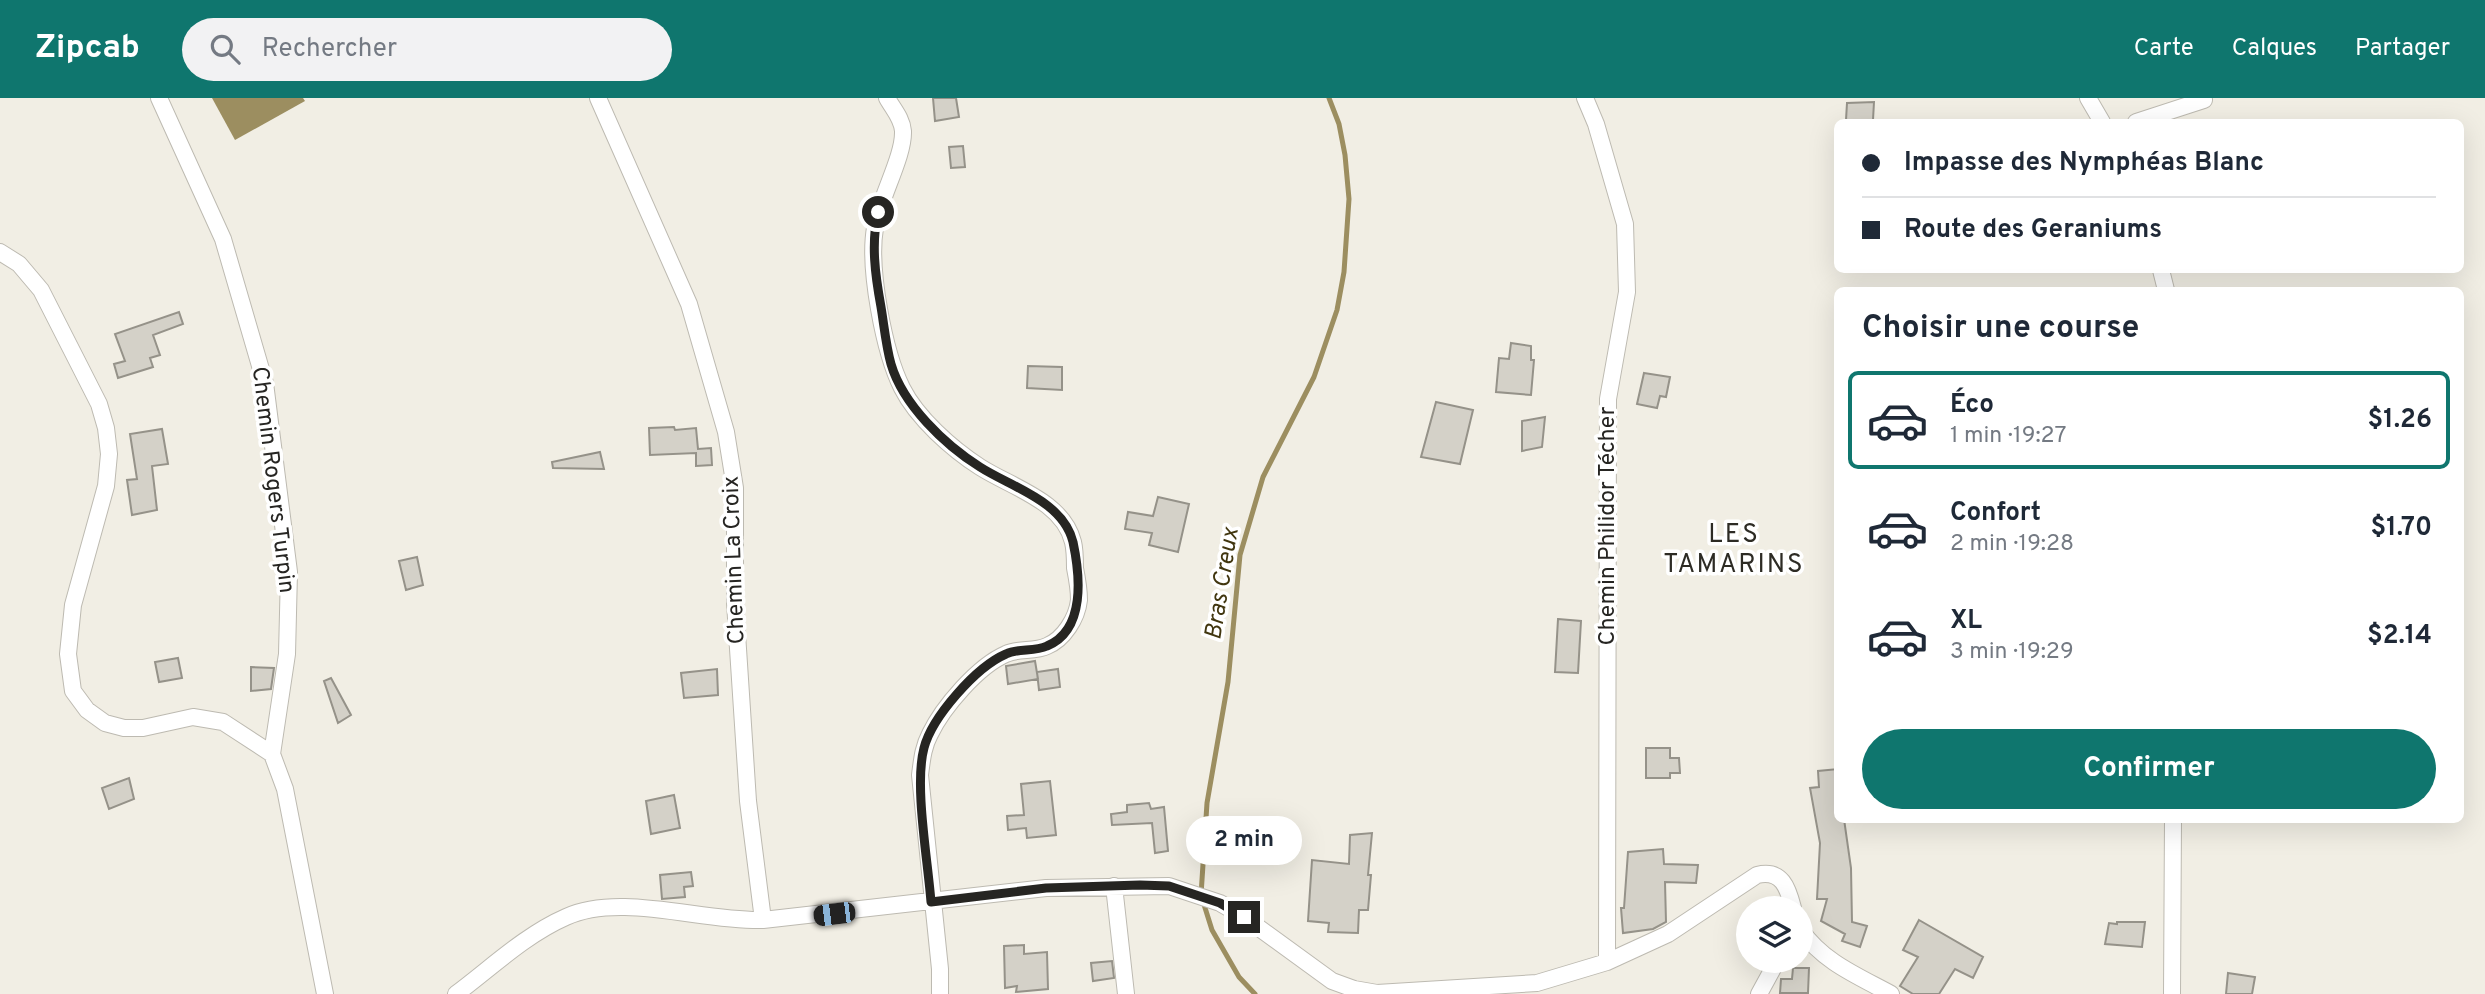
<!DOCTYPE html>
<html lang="fr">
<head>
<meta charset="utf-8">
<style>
	:root { --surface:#fff; --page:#f2f2f3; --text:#1f2937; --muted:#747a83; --line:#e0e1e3; --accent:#0f766e }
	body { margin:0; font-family:Overpass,sans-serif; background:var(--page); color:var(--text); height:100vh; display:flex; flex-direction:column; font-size:26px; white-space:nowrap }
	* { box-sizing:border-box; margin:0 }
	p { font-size:23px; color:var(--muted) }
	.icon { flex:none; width:38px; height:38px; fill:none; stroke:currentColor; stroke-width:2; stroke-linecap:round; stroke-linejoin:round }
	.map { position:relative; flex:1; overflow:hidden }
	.panel { position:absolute; left:1834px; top:189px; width:630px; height:536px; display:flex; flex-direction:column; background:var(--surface); border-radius:10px; box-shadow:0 7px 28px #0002 }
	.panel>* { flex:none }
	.top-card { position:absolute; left:1834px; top:21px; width:630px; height:154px; border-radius:10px; box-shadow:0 7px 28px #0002; display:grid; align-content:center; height:154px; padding:0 28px; background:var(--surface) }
	.controls { position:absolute; left:1736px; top:798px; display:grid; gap:14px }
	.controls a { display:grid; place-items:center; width:77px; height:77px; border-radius:50%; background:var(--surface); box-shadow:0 7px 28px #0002; font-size:35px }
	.end { position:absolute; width:32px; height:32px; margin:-16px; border:9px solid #262522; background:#fff; box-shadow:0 0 0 4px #fff }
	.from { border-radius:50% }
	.bubble { position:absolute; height:49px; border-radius:24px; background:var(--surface); box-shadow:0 7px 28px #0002; font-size:23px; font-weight:700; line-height:49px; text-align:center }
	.car { position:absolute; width:21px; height:42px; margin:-21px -10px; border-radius:9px; box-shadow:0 0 5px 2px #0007; background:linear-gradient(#222 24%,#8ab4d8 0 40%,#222 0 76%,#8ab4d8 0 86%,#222 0) }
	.top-card b { display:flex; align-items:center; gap:24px; height:66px; font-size:26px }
	.top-card b+b { border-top:2px solid var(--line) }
	.top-card i { width:18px; height:18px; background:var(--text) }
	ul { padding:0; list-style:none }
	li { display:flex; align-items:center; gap:21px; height:98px; margin:0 14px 10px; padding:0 14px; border:4px solid transparent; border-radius:10px }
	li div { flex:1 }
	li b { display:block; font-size:26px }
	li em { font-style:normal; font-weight:700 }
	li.selected { border-color:var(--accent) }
	li>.icon { width:63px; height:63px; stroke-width:1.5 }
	h2 { padding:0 28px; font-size:32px; line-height:84px }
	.button { display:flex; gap:14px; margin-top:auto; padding:14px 28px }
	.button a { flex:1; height:80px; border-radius:42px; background:var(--accent); color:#fff; font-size:28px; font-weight:700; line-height:80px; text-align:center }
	header { display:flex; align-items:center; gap:42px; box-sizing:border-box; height:98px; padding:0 35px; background:var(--accent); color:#fff }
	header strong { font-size:33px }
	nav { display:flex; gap:38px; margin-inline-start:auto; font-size:24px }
	.search { width:490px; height:63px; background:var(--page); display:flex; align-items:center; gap:18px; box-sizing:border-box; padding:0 24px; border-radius:38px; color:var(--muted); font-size:26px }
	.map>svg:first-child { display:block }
	.water { fill:#9c8e60 }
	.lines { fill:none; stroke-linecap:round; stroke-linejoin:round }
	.stream { stroke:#9c8e60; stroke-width:5 }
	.building { fill:#d4d1c8; stroke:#959289; stroke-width:2 }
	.street-casing { stroke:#bdbab1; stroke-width:18 }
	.street { stroke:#fff; stroke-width:16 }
	.route { stroke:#262522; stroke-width:9 }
	.labels { text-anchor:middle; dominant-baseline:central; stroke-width:7; stroke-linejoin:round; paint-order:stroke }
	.street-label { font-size:23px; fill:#262522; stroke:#fff }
	.water-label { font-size:24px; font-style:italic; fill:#41360f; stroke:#fff }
	.quarter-label { font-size:26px; letter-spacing:2px; fill:#2d2b24; stroke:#fff }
</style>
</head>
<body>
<header>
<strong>Zipcab</strong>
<div class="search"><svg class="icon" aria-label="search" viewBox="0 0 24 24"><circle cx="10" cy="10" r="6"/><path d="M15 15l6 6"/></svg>Rechercher</div>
<nav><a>Carte</a><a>Calques</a><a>Partager</a></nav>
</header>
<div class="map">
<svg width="2485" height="896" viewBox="0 0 2485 896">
	<rect width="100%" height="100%" fill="#f1eee4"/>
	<path class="water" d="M212,0H303L305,3L235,42Z"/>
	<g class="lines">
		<path class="stream" d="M1255,896L1239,879L1212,832L1201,797L1207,705L1228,584L1240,457L1263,379L1314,279L1337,212L1344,174L1349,101L1345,57L1339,26L1329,0"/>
	</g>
	<path class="building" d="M933,0H956L959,19L935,23Z
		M1874,4L1873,22H1846L1847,5Z
		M963,48L965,69L951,70L949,49Z
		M179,214L183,226L153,237L160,257L150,260L153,269L118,280L114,266L125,263L115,236Z
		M1511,245L1531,248V262H1534L1531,297L1496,294L1499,260L1509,261Z
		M1028,268L1062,269V292L1027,290Z
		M1644,275L1670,279L1666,299L1660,298L1657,310L1637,306Z
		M1436,304L1473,312L1460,366L1421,359Z
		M1545,319L1542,349L1522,353V323Z
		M674,329L675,332L696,330L698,351L711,350L712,367L696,368V355L650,357L649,330Z
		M162,331L168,366L152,368L157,412L132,417L127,382L137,381L130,336Z
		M600,354L604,371L553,370L552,364Z
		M1158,399L1189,406L1178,454L1149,447L1152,435L1125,431L1128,414L1153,418Z
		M417,459L423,487L406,492L399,463Z
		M1558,521L1581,523L1578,575L1555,574Z
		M178,560L182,580L159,584L155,564Z
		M1035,563L1038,581L1008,586L1006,568Z
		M251,569L274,570L271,591L251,593Z
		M717,571L718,597L684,600L681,575Z
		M1058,571L1060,589L1039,592L1037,574Z
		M331,580L351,617L338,625L324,583Z
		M1646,650H1670V660H1679L1680,675H1670V680H1646Z
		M1838,671V721H1844L1851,770L1852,824L1867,828L1860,849L1842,843L1845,836L1821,823L1827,801H1817L1820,745L1810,690L1819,689L1818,673Z
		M129,680L134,701L109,711L102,690Z
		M1050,683L1056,737L1027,740L1026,730L1008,732L1007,718L1024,717L1021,686Z
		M674,697L680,730L651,736L646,703Z
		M1149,705L1151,711L1164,709L1168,753L1155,755L1152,725L1112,727L1111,716L1127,714V707Z
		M1372,735L1368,777H1371L1368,812H1359L1358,835L1328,834L1329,825L1308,823L1312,762L1349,766L1350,737Z
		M1663,751L1664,766L1698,767L1696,785L1665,784L1666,824L1653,831L1623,835L1621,810H1624L1628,754Z
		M691,774L693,788L684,789L685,799L662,801L660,777Z
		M1919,822L1983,859L1973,880L1955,871L1939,896H1913L1900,888L1918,859L1903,852Z
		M2117,824H2145L2142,849L2105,846L2109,825L2117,826Z
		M1024,847V856L1047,854L1048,891L1016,894L1017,888L1005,890L1004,848Z
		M1112,863L1114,880L1093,883L1091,865Z
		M1793,870H1809L1808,895H1780L1781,881H1792Z
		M2228,875L2255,879L2252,896H2226Z"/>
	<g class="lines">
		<g class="street-casing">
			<path id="street" d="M159,0L223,141L265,285L289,474L287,556L272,656
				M598,0L689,206L726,334L735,390V505L748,703L763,822
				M887,0C893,11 902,20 903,33C904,59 879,101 875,130C868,170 884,254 902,290C917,320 952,351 980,369C1011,389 1063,403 1073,444C1075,452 1075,462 1075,470C1077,480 1079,492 1079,502C1077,520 1064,541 1047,548C1035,554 1018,550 1006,556C978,568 943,609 930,636C923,649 922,662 920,677L940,871V896
				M1585,0L1596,26L1625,126L1627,194L1608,301L1607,864
				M2088,0L2102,24
				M2136,24L2204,2
				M0,154L19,166L41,192L99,306L106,330L109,356L106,388L73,507L68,556L73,593L87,612L105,625L124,630H143L193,619L223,624L272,656L285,691L325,896
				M2161,172L2166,192
				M1114,788L1126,896
				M1801,832C1823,864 1858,878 1891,896
				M456,896C491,870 525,837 566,819C620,794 703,824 763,822L1046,790L1169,788L1220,805L1244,819L1332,883L1354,891L1377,895L1537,885L1607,864L1668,836L1757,777C1782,771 1788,790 1793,810
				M1759,896L1777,863
				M2172,896L2173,721"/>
		</g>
		<use href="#street" class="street"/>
	</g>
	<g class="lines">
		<path class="route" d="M878,114C871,146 875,176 881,209C884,227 886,248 891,266C903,307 945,347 980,369C1011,389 1063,403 1073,444C1080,477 1086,532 1047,548C1034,554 1018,550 1006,556C976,569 932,619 924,650C914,687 928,763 931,804L1046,790L1140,787L1169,788L1220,805L1244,819"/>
	</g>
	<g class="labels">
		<g class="street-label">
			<text transform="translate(272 382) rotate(83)">Chemin Rogers Turpin</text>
			<text transform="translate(1608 428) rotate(-90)">Chemin Philidor Técher</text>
			<text transform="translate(735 462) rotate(-92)">Chemin La Croix</text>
		</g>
		<g class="water-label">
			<text transform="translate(1223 486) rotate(-81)">Bras Creux</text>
		</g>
		<g class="quarter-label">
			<text x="1734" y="437">LES<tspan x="1734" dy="30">TAMARINS</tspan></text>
		</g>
	</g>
</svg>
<div class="controls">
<a><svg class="icon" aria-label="layers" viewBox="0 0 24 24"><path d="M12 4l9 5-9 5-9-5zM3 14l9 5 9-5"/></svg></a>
</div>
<i class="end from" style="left:878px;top:114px"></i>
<i class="end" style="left:1244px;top:819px"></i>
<div class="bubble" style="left:1186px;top:718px;width:116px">2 min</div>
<i class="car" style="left:834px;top:816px;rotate:263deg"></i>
<div class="top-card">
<b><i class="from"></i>Impasse des Nymphéas Blanc</b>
<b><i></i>Route des Geraniums</b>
</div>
<section class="panel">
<h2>Choisir une course</h2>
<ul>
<li class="selected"><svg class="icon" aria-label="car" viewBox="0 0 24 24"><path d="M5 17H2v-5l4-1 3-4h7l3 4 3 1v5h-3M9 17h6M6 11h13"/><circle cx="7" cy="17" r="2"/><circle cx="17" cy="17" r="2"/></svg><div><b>Éco</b><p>1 min · 19:27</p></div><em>$1.26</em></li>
<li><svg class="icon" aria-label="car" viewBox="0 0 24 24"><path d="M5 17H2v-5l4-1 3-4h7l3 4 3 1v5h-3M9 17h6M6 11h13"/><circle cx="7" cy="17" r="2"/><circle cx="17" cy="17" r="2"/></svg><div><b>Confort</b><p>2 min · 19:28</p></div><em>$1.70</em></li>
<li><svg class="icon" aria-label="car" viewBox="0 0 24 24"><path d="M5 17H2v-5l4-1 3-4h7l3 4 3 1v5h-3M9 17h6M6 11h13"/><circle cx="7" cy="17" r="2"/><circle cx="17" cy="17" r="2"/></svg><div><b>XL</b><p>3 min · 19:29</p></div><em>$2.14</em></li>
</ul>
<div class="button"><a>Confirmer</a></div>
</section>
</div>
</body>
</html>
